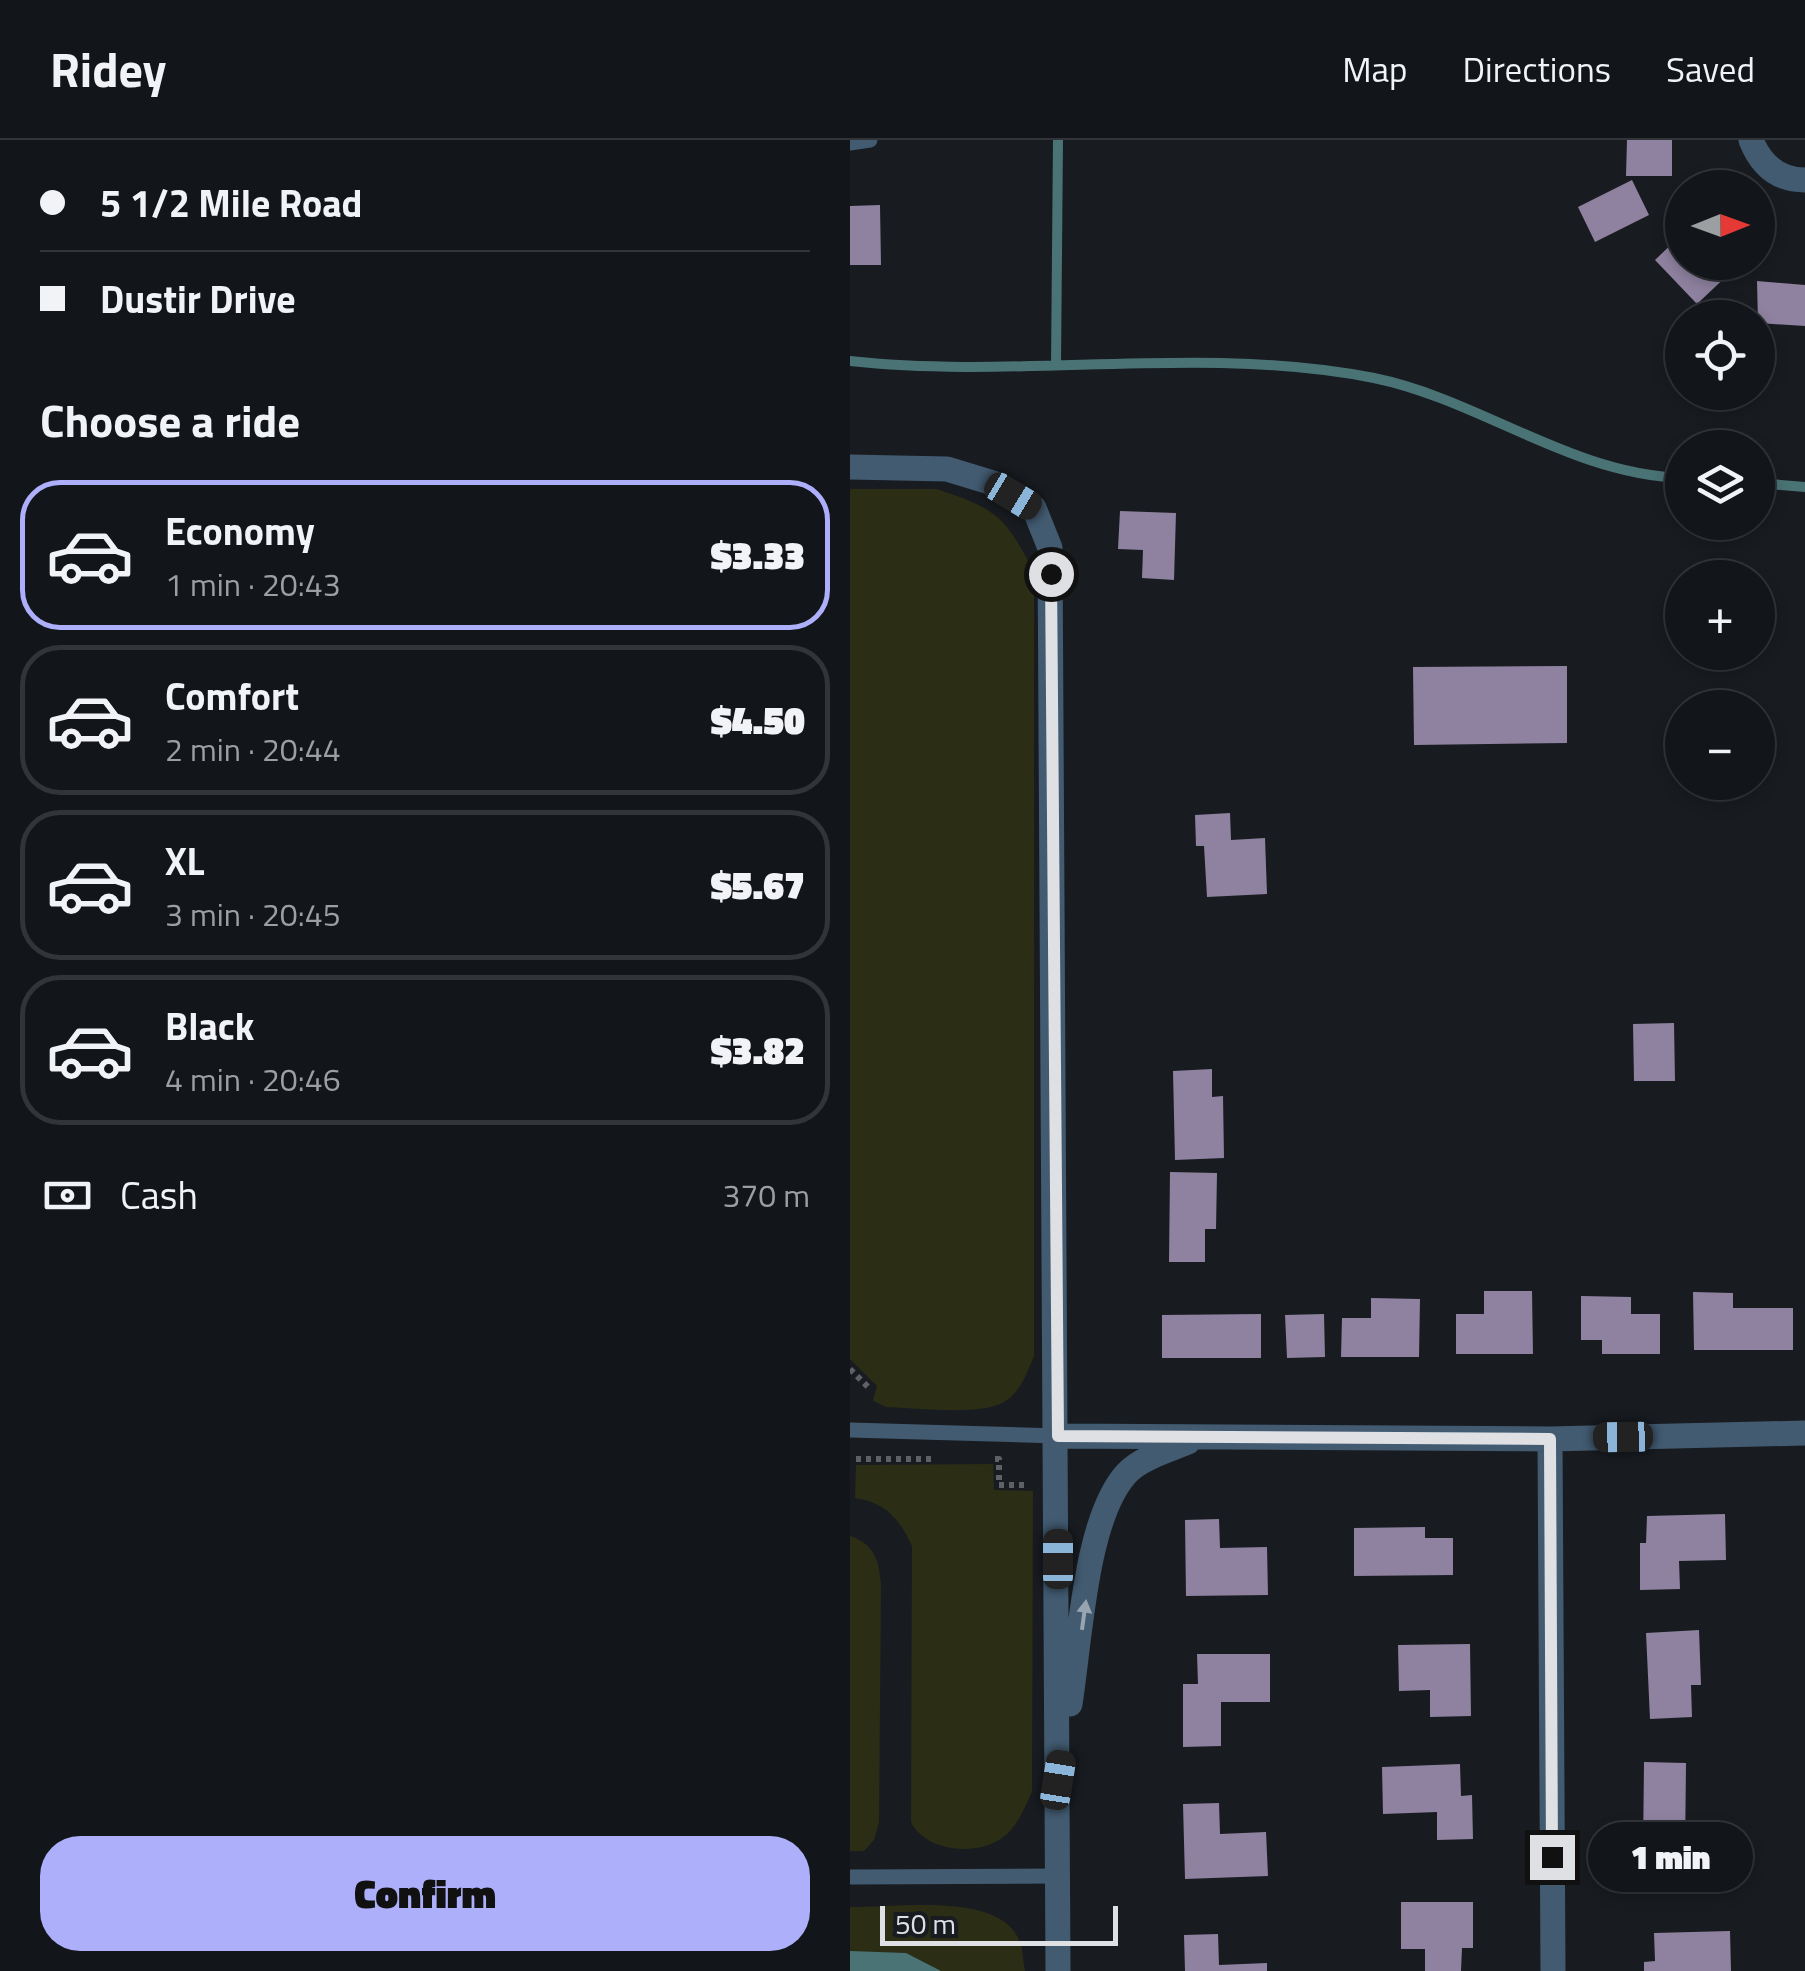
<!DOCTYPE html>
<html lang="en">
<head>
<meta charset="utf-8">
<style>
	:root { --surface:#121519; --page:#1b1e22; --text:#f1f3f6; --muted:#9c9fa2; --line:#313438; --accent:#adaffb }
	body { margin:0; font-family:"Titillium Web",sans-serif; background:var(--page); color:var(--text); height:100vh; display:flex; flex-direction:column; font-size:38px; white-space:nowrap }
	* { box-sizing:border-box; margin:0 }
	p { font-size:32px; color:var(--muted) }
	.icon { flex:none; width:55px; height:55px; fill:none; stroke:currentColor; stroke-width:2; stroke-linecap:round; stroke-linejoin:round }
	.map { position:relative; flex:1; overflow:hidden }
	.panel { display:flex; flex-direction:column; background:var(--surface); width:850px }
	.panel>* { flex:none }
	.top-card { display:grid; align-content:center; height:220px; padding:0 40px; background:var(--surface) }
	.needle { width:65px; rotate:89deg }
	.controls { position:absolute; left:815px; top:30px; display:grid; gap:20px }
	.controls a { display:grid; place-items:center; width:110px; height:110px; border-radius:50%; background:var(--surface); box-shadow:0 5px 15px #0003,0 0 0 2px var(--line); font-size:50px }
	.scale { position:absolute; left:30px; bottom:25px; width:238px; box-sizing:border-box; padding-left:10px; border:5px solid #dee0e4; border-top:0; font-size:28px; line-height:35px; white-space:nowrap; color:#dee0e4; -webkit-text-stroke:8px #181c21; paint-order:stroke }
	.end { position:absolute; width:45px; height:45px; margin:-22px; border:12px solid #dee0e4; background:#111; box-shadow:0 0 0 5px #111 }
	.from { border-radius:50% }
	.bubble { position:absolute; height:70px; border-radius:35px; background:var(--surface); box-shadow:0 5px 15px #0003,0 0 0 2px var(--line); font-size:32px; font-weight:800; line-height:70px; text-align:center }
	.car { position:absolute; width:30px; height:60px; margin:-30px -15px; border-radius:12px; box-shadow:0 0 8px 2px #0007; background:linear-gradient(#222 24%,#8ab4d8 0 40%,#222 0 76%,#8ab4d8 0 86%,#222 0) }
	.top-card b { display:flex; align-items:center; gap:35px; height:95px; font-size:38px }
	.top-card b+b { border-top:2px solid var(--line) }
	.top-card i { width:25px; height:25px; background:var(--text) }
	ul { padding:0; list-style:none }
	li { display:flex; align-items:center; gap:30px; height:150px; margin:0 20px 15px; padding:0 20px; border:5px solid var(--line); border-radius:40px }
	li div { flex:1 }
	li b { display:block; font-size:38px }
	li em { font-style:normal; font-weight:800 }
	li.selected { border-color:var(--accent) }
	li>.icon { width:90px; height:90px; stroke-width:1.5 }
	h2 { padding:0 40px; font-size:45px; line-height:120px }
	.pay { display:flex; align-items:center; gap:25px; height:110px; padding:0 40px; font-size:38px }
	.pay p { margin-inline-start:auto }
	.cta { display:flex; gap:20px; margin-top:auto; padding:20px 40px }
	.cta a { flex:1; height:115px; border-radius:40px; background:var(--accent); color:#111; font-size:40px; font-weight:800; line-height:115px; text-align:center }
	header { display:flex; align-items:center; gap:60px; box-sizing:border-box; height:140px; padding:0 50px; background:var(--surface); border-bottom:2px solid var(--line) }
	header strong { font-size:48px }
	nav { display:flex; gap:55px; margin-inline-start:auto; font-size:35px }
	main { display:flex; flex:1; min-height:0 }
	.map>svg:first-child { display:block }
	.green { fill:#2c2d15 }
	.water { fill:#497375 }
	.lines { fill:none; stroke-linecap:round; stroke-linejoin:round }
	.stream { stroke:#497375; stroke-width:10 }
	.building { fill:#8e82a0 }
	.path { stroke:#5e6266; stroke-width:6; stroke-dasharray:5 5; stroke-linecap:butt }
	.service { stroke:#425b71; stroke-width:15 }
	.minor { stroke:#425b71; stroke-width:25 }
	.oneway { fill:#98a4b0 }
	.route { stroke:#dee0e4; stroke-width:12 }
</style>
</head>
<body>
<header>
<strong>Ridey</strong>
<nav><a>Map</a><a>Directions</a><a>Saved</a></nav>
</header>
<main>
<section class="panel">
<div class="top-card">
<b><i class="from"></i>5 1/2 Mile Road</b>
<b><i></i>Dustir Drive</b>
</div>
<h2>Choose a ride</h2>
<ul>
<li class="selected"><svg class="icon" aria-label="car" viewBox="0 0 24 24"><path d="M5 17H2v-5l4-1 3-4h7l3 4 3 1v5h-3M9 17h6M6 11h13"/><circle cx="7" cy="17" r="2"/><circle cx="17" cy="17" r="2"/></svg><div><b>Economy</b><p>1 min · 20:43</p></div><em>$3.33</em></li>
<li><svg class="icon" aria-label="car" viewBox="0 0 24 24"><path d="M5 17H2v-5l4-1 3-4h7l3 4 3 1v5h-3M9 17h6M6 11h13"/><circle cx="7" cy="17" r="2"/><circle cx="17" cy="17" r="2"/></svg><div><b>Comfort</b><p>2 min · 20:44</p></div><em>$4.50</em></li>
<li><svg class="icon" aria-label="car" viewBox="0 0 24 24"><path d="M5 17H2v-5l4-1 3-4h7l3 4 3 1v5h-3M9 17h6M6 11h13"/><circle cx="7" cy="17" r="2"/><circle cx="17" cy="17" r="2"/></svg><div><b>XL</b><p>3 min · 20:45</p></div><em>$5.67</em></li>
<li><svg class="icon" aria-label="car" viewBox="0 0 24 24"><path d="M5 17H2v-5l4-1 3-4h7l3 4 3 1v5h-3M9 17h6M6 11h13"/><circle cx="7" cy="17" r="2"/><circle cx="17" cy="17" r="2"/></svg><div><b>Black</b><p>4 min · 20:46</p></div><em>$3.82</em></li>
</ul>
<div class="pay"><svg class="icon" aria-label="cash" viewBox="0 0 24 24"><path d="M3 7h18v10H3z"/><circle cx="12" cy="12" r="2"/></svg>Cash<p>370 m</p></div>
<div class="cta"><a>Confirm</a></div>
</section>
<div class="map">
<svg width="955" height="1831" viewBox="0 0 955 1831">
	<rect width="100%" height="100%" fill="#181c21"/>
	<path class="green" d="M87,349C148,370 154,375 184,432V1216C177,1232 171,1252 154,1262C130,1276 65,1268 36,1267L23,1261L27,1246L0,1219V349Z
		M143,1324L144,1350L183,1351L182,1652C174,1668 167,1688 152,1698C125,1717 75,1711 61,1682L62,1406C49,1378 36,1363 5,1358L6,1325Z
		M0,1396C25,1404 29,1421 31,1445L29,1682L24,1700L14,1711H0Z
		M0,1767C43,1768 150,1751 169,1800C173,1809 173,1821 175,1831H0Z"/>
	<path class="water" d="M0,1811L56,1813L91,1831H0Z"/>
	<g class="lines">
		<path class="stream" d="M0,221C173,240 352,204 524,238C631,260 720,334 832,338
			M206,225L208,0
			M908,343L955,347"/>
	</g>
	<path class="building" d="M777,0H822V36H776Z
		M782,40L799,75L745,102L728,67Z
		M30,65L31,125H0V66Z
		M832,94V122H876L883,130L847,164L805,120Z
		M907,141L955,145V186L908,183Z
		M270,371L326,373L324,440L292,438L293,410L268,409Z
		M717,526V603L564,605L563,527Z
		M380,673L381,700L415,698L417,754L357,757L354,706H346L345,675Z
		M824,883L825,941H784L783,884Z
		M362,929V957L373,956L374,1018L325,1020L323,931Z
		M320,1032L367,1033L366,1089H355V1122H319Z
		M634,1151H682L683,1214H606V1174H634Z
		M843,1152L883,1153V1168H943V1210H844Z
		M731,1156L781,1157V1174H810V1214H752V1200H731Z
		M521,1158L570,1159L569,1217H491L492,1178H521Z
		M411,1174V1218H312V1175Z
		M474,1174L475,1217L437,1218L435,1175Z
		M875,1374L876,1420L829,1421L830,1449L790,1450V1403H796L797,1376Z
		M369,1379L370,1408L417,1407L418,1455L336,1456L335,1380Z
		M575,1387V1398H603V1435L504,1436V1388Z
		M849,1490L851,1545H841L842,1577L800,1579L796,1493Z
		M620,1504L621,1576L580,1577V1550L549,1551L548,1505Z
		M347,1514H420V1562H371V1606L333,1607V1544H348Z
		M794,1622L836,1623L835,1715L793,1714Z
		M610,1624L611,1656L622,1655L623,1699L587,1700V1672L533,1674L532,1627Z
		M369,1663L370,1694L416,1692L418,1736L335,1739L333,1664Z
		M551,1762H623V1808H612L611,1831H575V1809H551Z
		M880,1791L881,1831H794V1822L805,1821L804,1793Z
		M368,1794L369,1825L417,1823V1831H335L334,1795Z"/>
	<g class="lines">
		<path class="path" d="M0,1229L19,1248
			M6,1319H83
			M145,1319H149V1345H177"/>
		<path class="service" d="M0,3L20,0
			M0,1290L208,1296
			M0,1737L208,1736"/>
		<path class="minor" d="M901,0C911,25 928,40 955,40
			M0,327L97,329L143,343L184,368L200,408L208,1831
			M208,1296L700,1299L955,1293
			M700,1299L703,1831
			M220,1564C230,1502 235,1378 277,1333C291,1318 319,1310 338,1302"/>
	</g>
	<defs><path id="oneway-solid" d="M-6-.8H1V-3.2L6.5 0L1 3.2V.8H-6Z" transform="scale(2.5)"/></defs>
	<use class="oneway" href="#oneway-solid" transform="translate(234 1475) rotate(-82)"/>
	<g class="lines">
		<path class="route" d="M201,434L208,1296L700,1299L702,1717"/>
	</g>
</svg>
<div class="controls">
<a><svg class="needle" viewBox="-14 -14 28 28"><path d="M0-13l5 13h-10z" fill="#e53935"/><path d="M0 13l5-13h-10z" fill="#9c9fa2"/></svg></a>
<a><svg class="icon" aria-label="locate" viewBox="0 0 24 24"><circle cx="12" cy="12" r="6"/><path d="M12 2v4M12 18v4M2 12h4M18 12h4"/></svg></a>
<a><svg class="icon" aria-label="layers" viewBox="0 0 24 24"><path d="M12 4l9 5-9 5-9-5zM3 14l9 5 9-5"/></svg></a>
<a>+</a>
<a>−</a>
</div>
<div class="scale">50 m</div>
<i class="end from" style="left:201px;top:434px"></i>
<i class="end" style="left:702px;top:1717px"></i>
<div class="bubble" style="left:738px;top:1682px;width:165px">1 min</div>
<i class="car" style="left:163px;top:356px;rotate:121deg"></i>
<i class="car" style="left:773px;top:1297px;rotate:269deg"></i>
<i class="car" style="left:208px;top:1419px;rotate:0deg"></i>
<i class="car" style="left:208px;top:1640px;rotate:9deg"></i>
</div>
</main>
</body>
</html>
